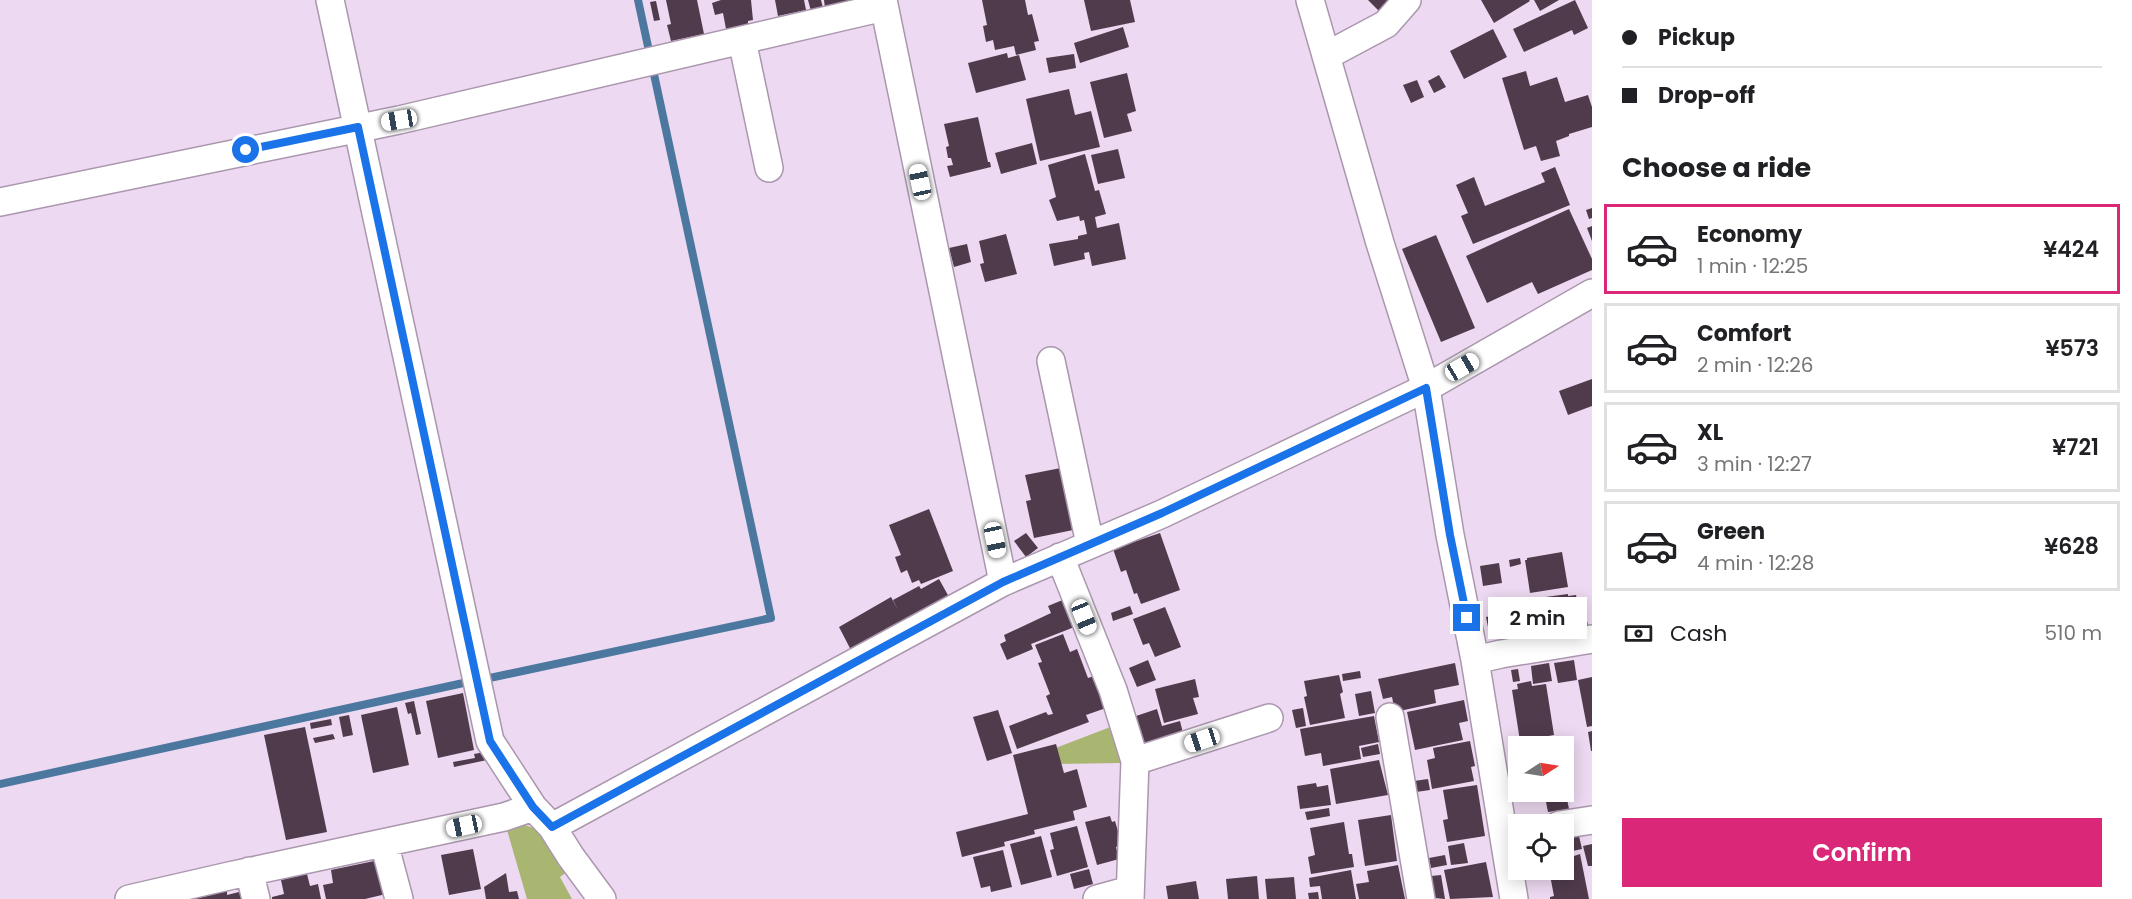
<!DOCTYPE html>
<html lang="en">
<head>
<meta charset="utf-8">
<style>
	:root { --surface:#fff; --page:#f6f6f6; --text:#202124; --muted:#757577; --line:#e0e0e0; --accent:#db2777 }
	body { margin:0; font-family:Poppins,sans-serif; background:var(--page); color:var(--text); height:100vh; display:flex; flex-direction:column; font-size:22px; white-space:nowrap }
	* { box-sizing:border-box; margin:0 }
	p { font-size:20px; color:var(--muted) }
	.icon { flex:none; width:33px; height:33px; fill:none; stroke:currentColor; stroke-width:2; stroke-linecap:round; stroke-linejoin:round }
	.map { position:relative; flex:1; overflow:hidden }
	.drawer { display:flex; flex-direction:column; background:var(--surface); width:540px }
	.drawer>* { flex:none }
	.guide { display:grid; align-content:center; height:132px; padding:0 30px; background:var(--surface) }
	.needle { width:39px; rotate:78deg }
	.fabs { position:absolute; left:1508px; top:736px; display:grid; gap:12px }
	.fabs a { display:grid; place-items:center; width:66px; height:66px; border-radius:0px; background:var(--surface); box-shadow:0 3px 15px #0003; font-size:30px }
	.end { position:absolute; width:27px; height:27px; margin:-14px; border:8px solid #1a73e8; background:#fff; box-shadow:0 0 0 3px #fff }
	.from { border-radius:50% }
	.bubble { position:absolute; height:42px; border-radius:0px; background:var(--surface); box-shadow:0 3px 15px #0003; font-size:20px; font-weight:600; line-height:42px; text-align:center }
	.car { position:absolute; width:18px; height:36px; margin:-18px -9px; border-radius:8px; box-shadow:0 0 4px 2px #0007; background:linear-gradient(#fff 24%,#345 0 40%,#fff 0 76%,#345 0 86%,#fff 0) }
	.guide b { display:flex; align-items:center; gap:21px; height:57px; font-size:22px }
	.guide b+b { border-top:2px solid var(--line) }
	.guide i { width:15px; height:15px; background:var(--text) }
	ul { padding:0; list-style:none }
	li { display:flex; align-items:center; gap:18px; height:90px; margin:0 12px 9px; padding:0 18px; border:3px solid var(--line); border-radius:0px }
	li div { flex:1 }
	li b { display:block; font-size:22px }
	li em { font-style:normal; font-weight:600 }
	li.active { border-color:var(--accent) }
	li>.icon { width:54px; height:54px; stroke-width:1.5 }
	h2 { padding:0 30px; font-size:27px; line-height:72px }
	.pay { display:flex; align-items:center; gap:15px; height:66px; padding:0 30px; font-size:22px }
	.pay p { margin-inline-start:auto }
	.action { display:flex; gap:12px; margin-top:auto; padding:12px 30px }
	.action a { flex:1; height:69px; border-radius:0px; background:var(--accent); color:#fff; font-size:24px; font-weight:600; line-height:69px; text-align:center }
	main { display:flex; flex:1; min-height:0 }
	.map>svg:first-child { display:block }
	.green { fill:#a9b672 }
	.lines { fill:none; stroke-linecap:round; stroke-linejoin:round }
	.stream { stroke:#4c78a0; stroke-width:8 }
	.building { fill:#503b4c }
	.minor-casing { stroke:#aa97ae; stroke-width:30 }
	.minor { stroke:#fff; stroke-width:27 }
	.route { stroke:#1a73e8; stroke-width:8 }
</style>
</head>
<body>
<main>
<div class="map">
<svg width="1592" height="899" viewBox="0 0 1592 899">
	<rect width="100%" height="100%" fill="#edd9f1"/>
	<path class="green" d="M1113,726L1122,763L1057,764L1053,749Z
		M525,825L544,832L568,871L560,877L572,899H527L507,830Z"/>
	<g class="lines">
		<path class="stream" d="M485,679L771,618L638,0
			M0,784L468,682"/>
	</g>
	<path class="building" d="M666,0H697L704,34L671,41L667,25L671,24Z
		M721,0H751L753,20L748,21V24L726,29L723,13L715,15L712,3Z
		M775,0H804L806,10L778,16Z
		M808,0H821L823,8L811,11Z
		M824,0H855L825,8Z
		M982,0H1025L1028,15L1032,14L1039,41L1034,42L1036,50L1016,55L1014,46L995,50L993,40L986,42L983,26L987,25Z
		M1084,0H1130L1135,22L1091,31Z
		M1368,0H1393L1380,12Z
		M1481,0H1529L1530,1L1494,23Z
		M1534,0H1559L1540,11Z
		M1575,0L1588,28L1574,35L1572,30L1524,52L1513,29Z
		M656,1L660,20L654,21L650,2Z
		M1123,27L1129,47L1080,63L1074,43Z
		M1493,29L1507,57L1464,79L1450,51Z
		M1007,53L1008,58L1019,55L1026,80L976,93L968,63Z
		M1074,54L1076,68L1049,73L1046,58Z
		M1526,71L1530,86L1557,77L1565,102L1588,95L1592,107V127L1569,134V136L1556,141L1560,156L1541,161L1536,146L1524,150L1502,78Z
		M1127,73L1136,111L1127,114L1132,131L1104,138L1090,82Z
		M1439,75L1446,87L1434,93L1428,81Z
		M1417,80L1424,97L1411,103L1403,85Z
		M1069,89L1075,115L1091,111L1100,147L1040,161L1026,99Z
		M978,117L988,162H990L991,167L950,177L947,166L953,165L951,158H948L946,147L949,146L944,124Z
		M1032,143L1037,164L1001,174L995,153Z
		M1118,149L1125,178L1098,184L1091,155Z
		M1085,154L1095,191L1099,190L1106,214L1095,217L1097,228L1119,223L1126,259L1092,266L1089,252L1084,253L1085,259L1054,266L1049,244L1078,239V236L1087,234L1084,220L1080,221L1079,216L1057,221L1049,200L1056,197L1048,165Z
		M1555,167L1570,205L1473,244L1461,216L1468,213L1456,185L1474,177L1485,206L1545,182L1541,173Z
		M1592,208V218L1589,219L1586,210Z
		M1569,209L1592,259V270L1538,294L1532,282L1487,303L1466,256Z
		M1592,226V241L1587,228Z
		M1006,234L1017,274L985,282L980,264L984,263L979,241Z
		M1436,235L1475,328L1441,342L1402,249Z
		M967,244L971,262L954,267L949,248Z
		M1592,379V406L1568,415L1559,391Z
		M1066,467L1078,529L1034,538L1026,501L1031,500L1025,475Z
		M929,509L953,571L921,584L919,580L912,583L907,570L901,573L895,557L901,555L889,525Z
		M1026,533L1038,548L1026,557L1014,541Z
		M1160,533L1180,590L1141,604L1137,593L1134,594L1126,570L1121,572L1113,549Z
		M1562,552L1568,587L1530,593L1525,560H1527V558Z
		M1520,558L1521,564L1510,567L1509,560Z
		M1499,563L1502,583L1483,586L1480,566Z
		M939,579L949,597L853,654L839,627L891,597L898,610L893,600L919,586L921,589Z
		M1568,594V596L1576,595L1579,611L1585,610L1588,626L1544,633L1540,631L1536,602H1539L1538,598Z
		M1065,599L1077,626L1031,644L1033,649L1007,660L1000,644L1006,641L1004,635L1051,613L1048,606Z
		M1502,605L1503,610L1492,612L1491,607Z
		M1130,606L1133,614L1113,621L1111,613Z
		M1165,607L1181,647L1155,657L1149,643L1143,645L1133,619Z
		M1495,615L1498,636L1490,637L1486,617Z
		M1063,634L1070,652L1077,649L1088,678L1094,676L1106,708L1086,715L1089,722L1017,749L1009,726L1046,712L1048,715L1053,714L1046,696L1050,694L1038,663L1042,662L1035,645Z
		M1148,660L1156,680L1137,687L1129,668Z
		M1574,660L1577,680L1558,683L1554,663Z
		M1455,663L1459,685L1434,690L1436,703L1395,712L1392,697L1383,699L1378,679Z
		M1549,663L1552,681L1533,684L1531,666Z
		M1518,669L1520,681L1513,682L1511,670Z
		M1360,671L1361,678L1343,681L1342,674Z
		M1339,675L1343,692L1340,694L1345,718L1310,725L1304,697L1307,696L1304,681Z
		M1592,677V726L1587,727L1578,680Z
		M1195,679L1199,697L1193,698L1198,714L1164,723L1155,689Z
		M1531,681L1532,686L1546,684L1554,735L1520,741L1512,690L1518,689L1517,684Z
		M1371,691L1375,713L1359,716L1355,694Z
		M463,693L474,750L438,758L426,701Z
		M1464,700L1468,721L1459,723L1463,740L1415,750L1407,712Z
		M414,701L421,734L416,735L411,713L408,714L405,703Z
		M397,707L409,765L373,773L361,715Z
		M1303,708L1306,726L1296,728L1292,710Z
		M1157,709L1162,726L1180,721L1183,733L1141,745L1133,717Z
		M998,710L1012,753L987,761L973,717Z
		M349,715L353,735L343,737L339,717Z
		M1374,716L1379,742L1359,746L1361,759L1323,766L1321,753L1305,756L1300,729Z
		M331,719L332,725L311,729L310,723Z
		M305,727L327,832L286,840L264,735Z
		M1592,731V751H1591L1588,732Z
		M333,734L335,739L315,743L313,738Z
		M1561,737L1563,747H1527V743Z
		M1470,741L1475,766L1471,767L1474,781L1432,789L1427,760L1435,758L1433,748Z
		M1056,744L1064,773L1077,769L1087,807L1073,811L1075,820L1034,830L1035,834L1004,842L1005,846L962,857L956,832L1028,814L1013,755Z
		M1378,744L1380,754L1363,757L1361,748Z
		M485,752L487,760L454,767L453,762L475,758L474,754Z
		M1563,756L1570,790L1563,792Z
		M1379,760L1388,795L1336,804L1330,769Z
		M1428,779L1430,790L1416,792L1414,781Z
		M1316,783L1317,787L1328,785L1331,805L1300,809L1297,786Z
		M1477,785L1485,836L1447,842L1443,820L1448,819L1443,790Z
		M1535,792H1555V793L1536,797Z
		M1566,794L1569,809L1548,812L1545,797Z
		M1329,808L1330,816L1307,820L1305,812Z
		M1391,815L1397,861L1365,866L1358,820Z
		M1110,816L1112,822L1115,821L1122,845L1116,847L1119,859L1097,865L1085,822Z
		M1344,822L1349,854H1352L1354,867L1311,874L1308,857L1315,855L1310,828Z
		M1077,826L1088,867L1057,876L1050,850L1054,849L1050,833Z
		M1041,836L1052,877L1021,885L1010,844Z
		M1579,836L1582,849L1563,853V839Z
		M1464,843L1468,863L1451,865L1448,846Z
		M1592,844V866H1588L1583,846Z
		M473,849L481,889L449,895L441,855Z
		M1003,850L1012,887L991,892L990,886L981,888L973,857Z
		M1573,853L1574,856L1580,854L1589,899H1550V897L1554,896L1549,870H1563V855Z
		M1445,855L1447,865L1431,868L1429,858Z
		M379,860L386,894L365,899H326L323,885L333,883L331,870Z
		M1486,862L1493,897L1450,899L1444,870Z
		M1398,865L1405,899H1359L1356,884L1369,882L1367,871Z
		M1089,869L1093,884L1074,889L1070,874Z
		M1351,870L1356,899H1322L1320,886L1310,887L1309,878Z
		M506,873L509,892L517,891L519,899H486L484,887Z
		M307,874L310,886L318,884L321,899H272V897L284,894L281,880Z
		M1441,875L1445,899L1435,898L1431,876Z
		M1257,876L1259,899H1228L1226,879Z
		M1294,877L1296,899H1267L1265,879Z
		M1196,881L1199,899H1168L1166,886Z
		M227,891V895L243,891L244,899H194Z
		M1318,892L1319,899H1309L1308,893Z"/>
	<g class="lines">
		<g class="minor-casing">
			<path id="minor" d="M330,0L490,741L533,807L552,827L571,857L602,899
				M883,0L1003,582
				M1310,0L1380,243L1426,388L1450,535L1475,660L1514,899
				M742,40L769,168
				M1326,56L1386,24L1407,0
				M0,202L399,120L884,7
				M1051,361L1090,544
				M1060,557L1113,690L1135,761L1130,899
				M1475,660L1501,654L1592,639
				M1390,717L1421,899
				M1135,761L1269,718
				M1559,825L1592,820
				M552,827L1003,582L1162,514L1426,388L1592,293
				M384,843L399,899
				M249,871L256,899
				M129,899L229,876L504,817L533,807
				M1097,899L1130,890"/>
		</g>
		<use href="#minor" class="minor"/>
	</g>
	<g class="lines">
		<path class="route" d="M246,150L358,127L490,741L533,807L552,827L1003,582L1162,513L1426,388L1450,535L1467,618"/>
	</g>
</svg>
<div class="fabs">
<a><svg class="needle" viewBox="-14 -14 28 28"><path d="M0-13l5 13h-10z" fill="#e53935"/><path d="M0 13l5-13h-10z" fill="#757577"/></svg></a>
<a><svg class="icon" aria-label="locate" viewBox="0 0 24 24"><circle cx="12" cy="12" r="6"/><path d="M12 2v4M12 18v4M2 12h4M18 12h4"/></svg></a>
</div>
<i class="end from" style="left:246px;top:150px"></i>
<i class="end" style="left:1467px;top:618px"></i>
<div class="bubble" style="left:1488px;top:597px;width:99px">2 min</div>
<i class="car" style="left:399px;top:120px;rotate:260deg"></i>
<i class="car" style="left:920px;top:182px;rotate:348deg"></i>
<i class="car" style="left:1462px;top:367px;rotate:60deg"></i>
<i class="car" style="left:995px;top:540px;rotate:168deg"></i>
<i class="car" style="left:1084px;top:617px;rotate:158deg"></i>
<i class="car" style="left:1202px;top:740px;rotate:252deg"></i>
<i class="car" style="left:464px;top:826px;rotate:258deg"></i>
</div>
<section class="drawer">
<div class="guide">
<b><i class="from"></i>Pickup</b>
<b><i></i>Drop-off</b>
</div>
<h2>Choose a ride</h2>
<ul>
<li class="active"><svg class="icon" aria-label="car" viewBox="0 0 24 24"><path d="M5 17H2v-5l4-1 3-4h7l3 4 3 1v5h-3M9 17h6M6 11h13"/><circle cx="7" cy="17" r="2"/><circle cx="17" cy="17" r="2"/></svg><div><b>Economy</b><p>1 min · 12:25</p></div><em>¥424</em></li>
<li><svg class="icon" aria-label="car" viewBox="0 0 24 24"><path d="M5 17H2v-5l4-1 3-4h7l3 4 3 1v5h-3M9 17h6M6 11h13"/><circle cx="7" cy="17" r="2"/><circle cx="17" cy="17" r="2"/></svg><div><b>Comfort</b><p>2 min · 12:26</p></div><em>¥573</em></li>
<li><svg class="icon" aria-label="car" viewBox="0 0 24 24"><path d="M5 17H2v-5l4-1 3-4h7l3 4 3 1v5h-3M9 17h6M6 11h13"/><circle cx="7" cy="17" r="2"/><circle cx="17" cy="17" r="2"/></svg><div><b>XL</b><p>3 min · 12:27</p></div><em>¥721</em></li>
<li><svg class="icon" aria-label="car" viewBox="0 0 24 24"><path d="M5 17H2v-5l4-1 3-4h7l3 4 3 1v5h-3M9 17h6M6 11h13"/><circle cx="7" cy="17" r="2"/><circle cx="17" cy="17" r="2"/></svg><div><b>Green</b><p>4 min · 12:28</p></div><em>¥628</em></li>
</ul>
<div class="pay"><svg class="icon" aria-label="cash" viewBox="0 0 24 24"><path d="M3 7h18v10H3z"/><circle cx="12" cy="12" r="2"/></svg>Cash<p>510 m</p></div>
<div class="action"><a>Confirm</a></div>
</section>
</main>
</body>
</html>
